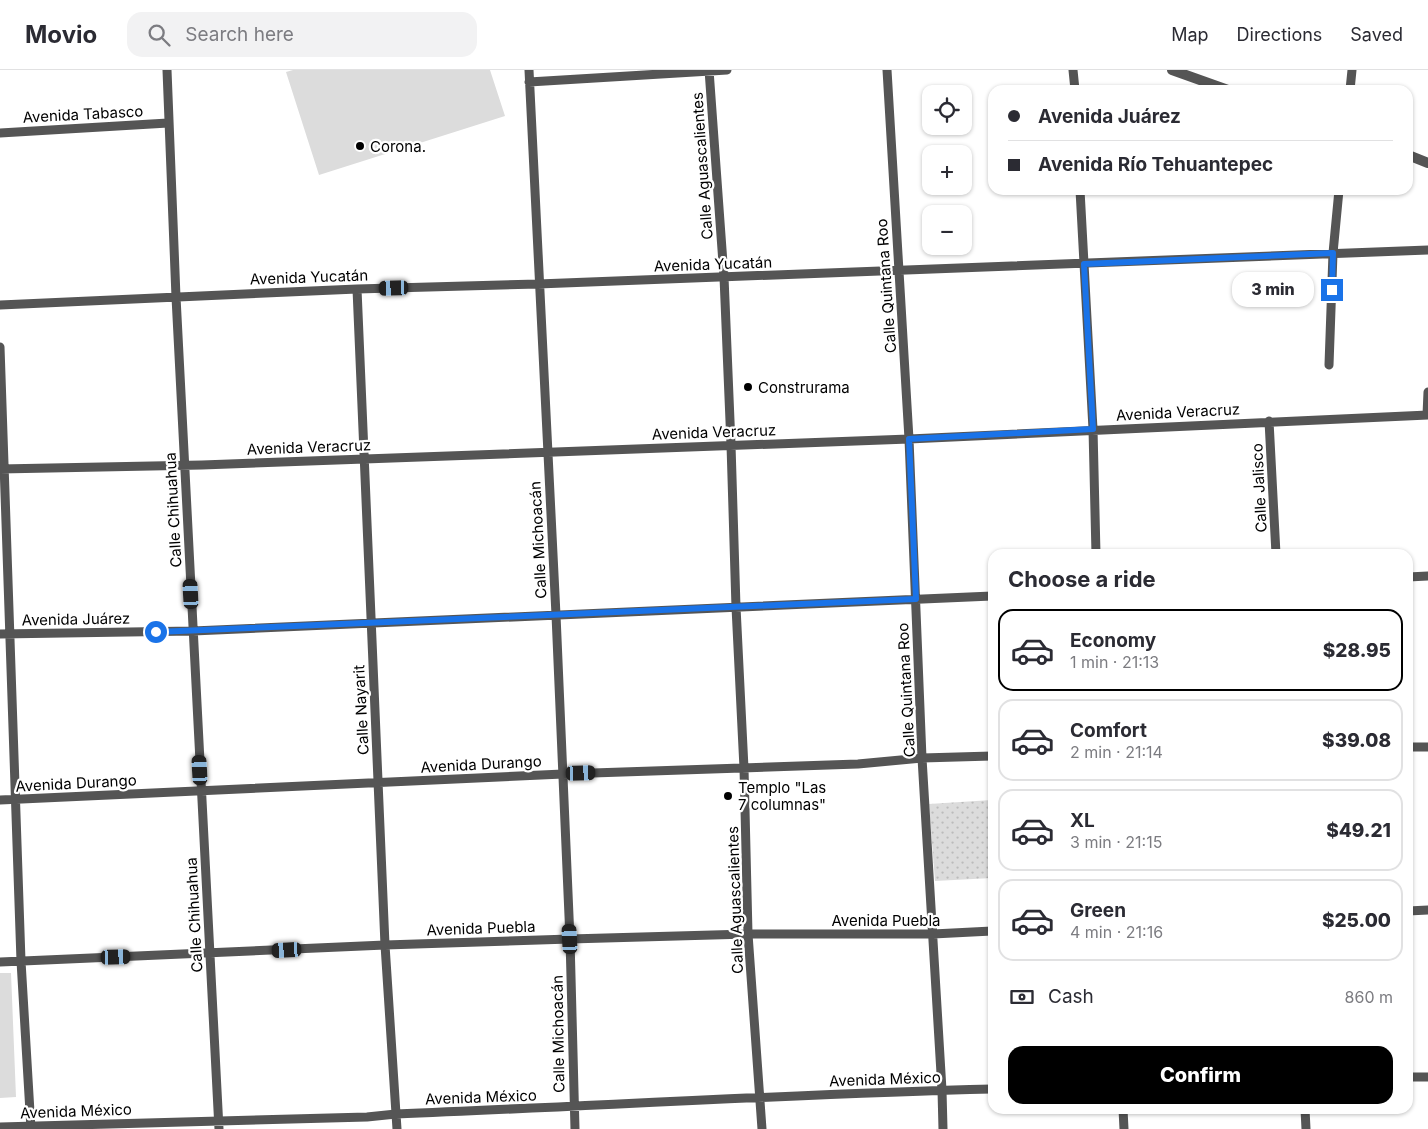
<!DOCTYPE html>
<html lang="en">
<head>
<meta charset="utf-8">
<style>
	:root { --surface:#fff; --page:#f2f2f3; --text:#2b2b33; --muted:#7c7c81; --line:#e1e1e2; --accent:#000 }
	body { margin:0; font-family:Inter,sans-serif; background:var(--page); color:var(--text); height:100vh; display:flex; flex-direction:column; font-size:19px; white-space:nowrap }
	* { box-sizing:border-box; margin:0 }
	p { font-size:16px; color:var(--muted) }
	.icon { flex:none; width:28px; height:28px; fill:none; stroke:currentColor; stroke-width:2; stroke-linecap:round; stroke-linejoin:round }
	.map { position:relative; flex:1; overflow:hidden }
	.side { position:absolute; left:988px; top:479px; width:425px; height:565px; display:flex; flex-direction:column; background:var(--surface); border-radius:15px; box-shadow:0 1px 4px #0004 }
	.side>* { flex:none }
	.top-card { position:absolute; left:988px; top:15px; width:425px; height:110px; border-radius:15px; box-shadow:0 1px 4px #0004; display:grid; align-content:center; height:110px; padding:0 20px; background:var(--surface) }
	.buttons { position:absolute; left:922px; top:15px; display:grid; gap:10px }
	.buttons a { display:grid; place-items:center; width:50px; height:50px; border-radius:10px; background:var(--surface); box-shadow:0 1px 4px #0004; font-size:25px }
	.end { position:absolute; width:22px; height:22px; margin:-11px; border:6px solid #1a73e8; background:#fff; box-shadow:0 0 0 2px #fff }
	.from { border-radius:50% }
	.bubble { position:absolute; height:35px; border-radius:15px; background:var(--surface); box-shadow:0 1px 4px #0004; font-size:16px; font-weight:800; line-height:35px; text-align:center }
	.car { position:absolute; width:15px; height:30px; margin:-15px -8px; border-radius:6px; box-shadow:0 0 4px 1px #0007; background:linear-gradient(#222 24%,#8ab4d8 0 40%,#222 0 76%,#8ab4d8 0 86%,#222 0) }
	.top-card b { display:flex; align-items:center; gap:18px; height:48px; font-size:19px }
	.top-card b+b { border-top:1px solid var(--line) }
	.top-card i { width:12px; height:12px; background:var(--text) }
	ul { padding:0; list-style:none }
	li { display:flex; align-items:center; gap:15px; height:82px; margin:0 10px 8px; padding:0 10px; border:2px solid var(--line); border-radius:15px }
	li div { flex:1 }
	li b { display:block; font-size:19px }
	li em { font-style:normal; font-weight:800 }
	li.current { border-color:var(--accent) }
	li>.icon { width:45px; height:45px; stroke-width:1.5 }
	h2 { padding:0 20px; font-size:22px; line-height:60px }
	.pay { display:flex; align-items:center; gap:12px; height:55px; padding:0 20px; font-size:19px }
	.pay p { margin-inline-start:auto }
	.cta { display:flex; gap:10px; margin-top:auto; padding:10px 20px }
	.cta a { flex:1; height:58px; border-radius:15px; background:var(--accent); color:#fff; font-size:20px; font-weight:800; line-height:58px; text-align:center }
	header { display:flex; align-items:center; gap:30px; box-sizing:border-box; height:70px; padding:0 25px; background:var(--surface); border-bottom:1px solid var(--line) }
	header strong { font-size:24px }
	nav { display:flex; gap:28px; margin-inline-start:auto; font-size:18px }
	.search { width:350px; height:45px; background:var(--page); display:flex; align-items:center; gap:12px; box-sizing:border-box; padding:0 18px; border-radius:15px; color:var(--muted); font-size:19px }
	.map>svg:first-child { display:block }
	.grass { fill:#dcdcdc }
	.park { fill:url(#park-dots) }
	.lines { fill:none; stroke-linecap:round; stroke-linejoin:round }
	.minor { stroke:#555; stroke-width:9 }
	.tertiary { stroke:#555; stroke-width:10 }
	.route { stroke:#1a73e8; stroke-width:6 }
	.poi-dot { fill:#000; stroke:#fff; stroke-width:2 }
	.labels { text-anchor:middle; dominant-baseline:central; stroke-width:4.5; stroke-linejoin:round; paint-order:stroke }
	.street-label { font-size:15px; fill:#000; stroke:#fff }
	.poi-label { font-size:15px; fill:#000; stroke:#fff; text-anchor:start }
</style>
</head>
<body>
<header>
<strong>Movio</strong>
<div class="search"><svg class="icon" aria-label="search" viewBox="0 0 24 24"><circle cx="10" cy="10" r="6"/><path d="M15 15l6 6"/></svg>Search here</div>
<nav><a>Map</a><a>Directions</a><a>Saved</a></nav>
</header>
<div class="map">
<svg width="1428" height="1059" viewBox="0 0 1428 1059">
	<defs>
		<pattern id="park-dots" width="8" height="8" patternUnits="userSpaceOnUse" patternTransform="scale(1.25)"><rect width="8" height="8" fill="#dcdcdc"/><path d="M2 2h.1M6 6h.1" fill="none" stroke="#bbb" stroke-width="1.8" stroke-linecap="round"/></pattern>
	</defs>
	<rect width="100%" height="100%" fill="#fff"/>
	<path class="grass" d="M293,0H490L505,46L319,105L286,2Z
		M0,903H11L16,1027L0,1028Z"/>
	<path class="park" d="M992,730V808L935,811L929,734Z"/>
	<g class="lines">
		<path class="minor" d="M167,0L176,227L219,1059
			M529,0L556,545L570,869L575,1059
			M709,0L724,207L731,375L736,537L744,698L748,864L762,1059
			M887,0L909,369L922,688L942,1020L943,1059
			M1073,0L1075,20
			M529,12L727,0
			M1350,20L1352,0
			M0,63L168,53
			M1080,120L1093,359L1096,484
			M357,219L385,875L397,1059
			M0,235L357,219L538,214L1428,180
			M0,277L21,891L31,1059
			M1329,295L1333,183L1339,120
			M1427,345L1428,322
			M1269,351L1276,484
			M0,399L202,395L909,369L1428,345
			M1408,507L1428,506
			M0,564L193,561L992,526
			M1408,677H1428
			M0,730L563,704L858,694L922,688L992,686
			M1408,841L1428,840
			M0,892L385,875L570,869L748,864H933L992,861
			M1408,1007H1428
			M1123,1039L1124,1059
			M1305,1039L1306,1059
			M0,1057L367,1047L396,1044C595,1036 794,1024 992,1019"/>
		<path class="tertiary" d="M1172,0L1228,20
			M1408,85L1428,93"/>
	</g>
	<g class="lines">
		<path class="route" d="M156,562L916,529L909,369L1093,359L1084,194L1333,183L1332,220"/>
	</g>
	<g class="poi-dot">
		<circle cx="360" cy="76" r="5"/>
		<circle cx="748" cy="317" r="5"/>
		<circle cx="728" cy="726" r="5"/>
	</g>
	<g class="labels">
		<g class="street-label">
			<text transform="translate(83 44) rotate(-3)">Avenida Tabasco</text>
			<text transform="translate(702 96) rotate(-94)">Calle Aguascalientes</text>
			<text transform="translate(713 194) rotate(-2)">Avenida Yucatán</text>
			<text transform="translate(309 207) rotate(-2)">Avenida Yucatán</text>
			<text transform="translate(886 216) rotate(-94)">Calle Quintana Roo</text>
			<text transform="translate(1178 342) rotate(-3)">Avenida Veracruz</text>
			<text transform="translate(714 362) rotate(-2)">Avenida Veracruz</text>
			<text transform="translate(309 377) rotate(-2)">Avenida Veracruz</text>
			<text transform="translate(1259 418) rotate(-93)">Calle Jalisco</text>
			<text transform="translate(173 440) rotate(-93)">Calle Chihuahua</text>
			<text transform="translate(538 470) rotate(-93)">Calle Michoacán</text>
			<text transform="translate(76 549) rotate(-1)">Avenida Juárez</text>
			<text transform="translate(906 620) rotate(-93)">Calle Quintana Roo</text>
			<text transform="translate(361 640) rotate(-93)">Calle Nayarit</text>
			<text transform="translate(481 694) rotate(-3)">Avenida Durango</text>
			<text transform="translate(76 713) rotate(-3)">Avenida Durango</text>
			<text transform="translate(735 830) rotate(-92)">Calle Aguascalientes</text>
			<text transform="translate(194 845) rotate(-93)">Calle Chihuahua</text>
			<text x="886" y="850">Avenida Puebla</text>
			<text transform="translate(481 858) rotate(-2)">Avenida Puebla</text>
			<text transform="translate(558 964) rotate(-91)">Calle Michoacán</text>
			<text transform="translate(885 1009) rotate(-2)">Avenida México</text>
			<text transform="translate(481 1027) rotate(-2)">Avenida México</text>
			<text transform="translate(76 1041) rotate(-2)">Avenida México</text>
		</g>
		<g class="poi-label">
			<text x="370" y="76">Corona.</text>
			<text x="758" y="317">Construrama</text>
			<text x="738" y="717">Templo "Las<tspan x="738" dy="17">7 columnas"</tspan></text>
		</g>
	</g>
</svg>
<div class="buttons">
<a><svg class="icon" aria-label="locate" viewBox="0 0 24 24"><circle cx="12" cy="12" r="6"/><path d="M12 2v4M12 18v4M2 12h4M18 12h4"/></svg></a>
<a>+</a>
<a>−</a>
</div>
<i class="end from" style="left:156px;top:562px"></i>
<i class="end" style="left:1332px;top:220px"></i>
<div class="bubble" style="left:1232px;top:202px;width:82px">3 min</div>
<i class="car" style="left:394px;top:218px;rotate:268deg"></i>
<i class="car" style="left:191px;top:524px;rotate:357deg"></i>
<i class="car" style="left:200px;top:700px;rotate:357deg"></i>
<i class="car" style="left:581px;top:703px;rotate:88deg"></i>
<i class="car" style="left:570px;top:869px;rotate:357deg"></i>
<i class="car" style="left:287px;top:880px;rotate:267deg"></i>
<i class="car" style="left:116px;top:887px;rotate:88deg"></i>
<div class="top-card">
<b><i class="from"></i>Avenida Juárez</b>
<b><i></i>Avenida Río Tehuantepec</b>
</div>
<section class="side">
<h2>Choose a ride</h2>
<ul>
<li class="current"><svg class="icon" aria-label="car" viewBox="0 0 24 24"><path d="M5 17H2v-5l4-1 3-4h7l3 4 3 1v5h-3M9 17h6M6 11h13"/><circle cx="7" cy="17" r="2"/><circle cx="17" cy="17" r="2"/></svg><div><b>Economy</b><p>1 min · 21:13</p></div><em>$28.95</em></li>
<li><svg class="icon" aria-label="car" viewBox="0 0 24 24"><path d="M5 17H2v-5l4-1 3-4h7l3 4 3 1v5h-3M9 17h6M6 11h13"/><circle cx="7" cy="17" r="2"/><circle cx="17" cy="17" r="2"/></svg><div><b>Comfort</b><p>2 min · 21:14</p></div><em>$39.08</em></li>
<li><svg class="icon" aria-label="car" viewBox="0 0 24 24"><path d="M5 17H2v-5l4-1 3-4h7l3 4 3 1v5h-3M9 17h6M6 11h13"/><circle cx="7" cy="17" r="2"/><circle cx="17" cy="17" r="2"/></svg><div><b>XL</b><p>3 min · 21:15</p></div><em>$49.21</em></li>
<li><svg class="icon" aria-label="car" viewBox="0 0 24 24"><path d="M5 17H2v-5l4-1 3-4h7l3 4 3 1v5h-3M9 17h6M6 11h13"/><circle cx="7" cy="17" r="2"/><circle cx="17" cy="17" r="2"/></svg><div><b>Green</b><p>4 min · 21:16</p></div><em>$25.00</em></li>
</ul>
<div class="pay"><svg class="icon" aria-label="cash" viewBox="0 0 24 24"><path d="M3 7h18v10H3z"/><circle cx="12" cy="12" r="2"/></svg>Cash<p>860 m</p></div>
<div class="cta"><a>Confirm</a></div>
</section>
</div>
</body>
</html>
